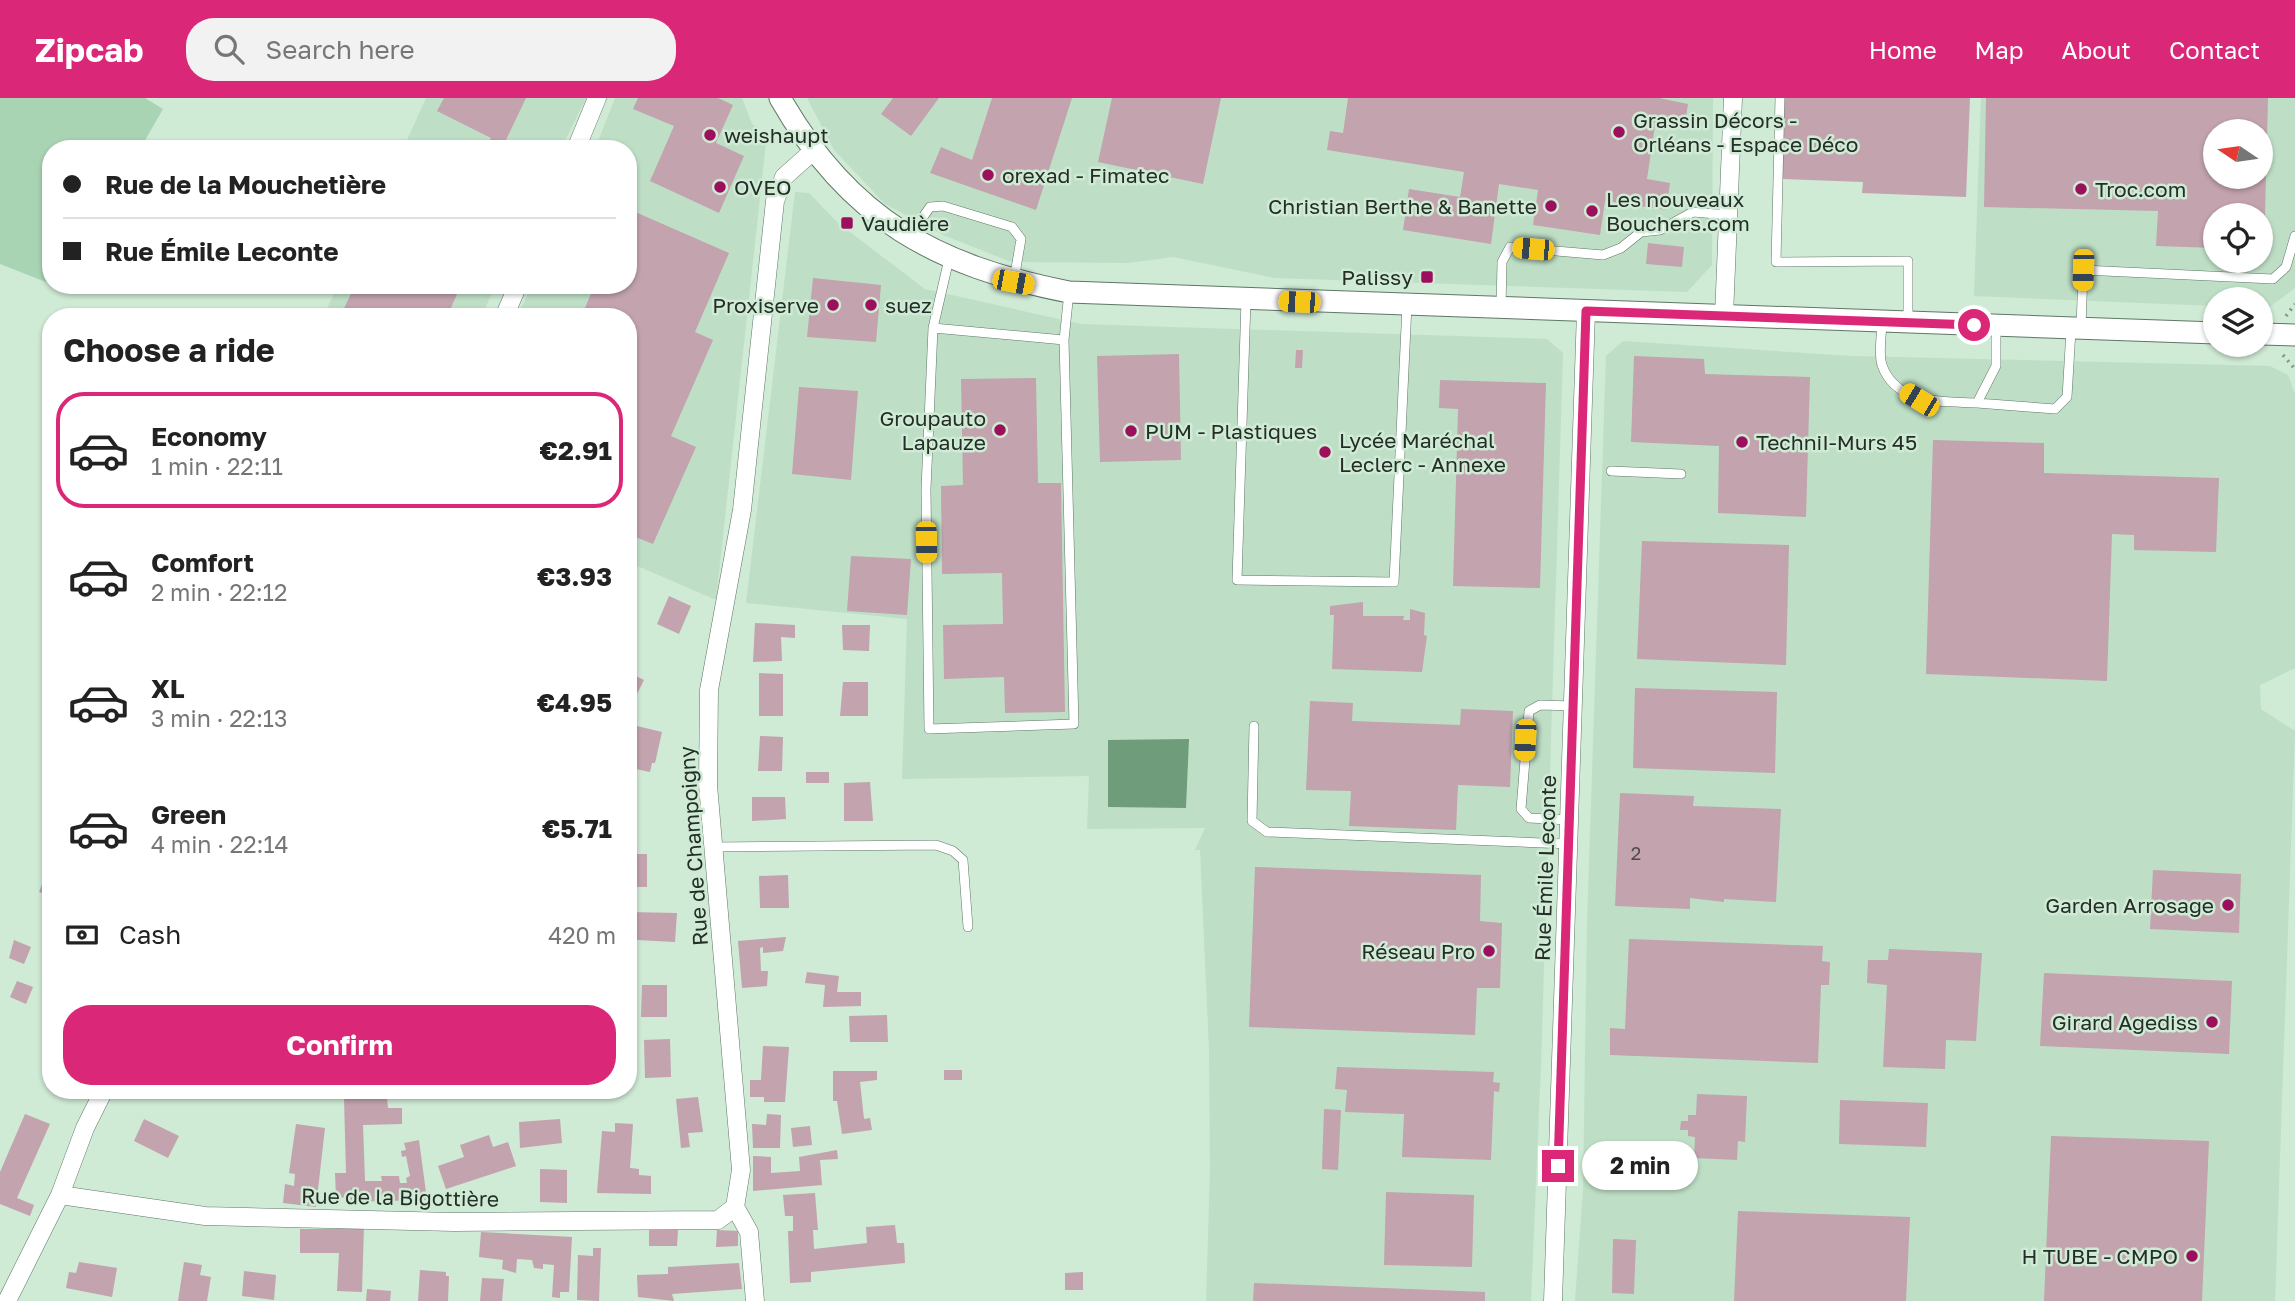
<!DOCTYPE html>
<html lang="en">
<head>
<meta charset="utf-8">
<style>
	:root { --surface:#fff; --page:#f2f2f2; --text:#222; --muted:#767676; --line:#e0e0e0; --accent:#db2777 }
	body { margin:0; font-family:"Golos Text",sans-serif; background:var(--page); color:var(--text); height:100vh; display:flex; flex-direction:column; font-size:26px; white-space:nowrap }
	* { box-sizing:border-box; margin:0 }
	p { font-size:23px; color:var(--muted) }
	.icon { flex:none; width:38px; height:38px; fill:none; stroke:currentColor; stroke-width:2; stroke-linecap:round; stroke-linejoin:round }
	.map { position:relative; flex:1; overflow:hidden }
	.panel { position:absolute; left:42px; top:210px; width:595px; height:791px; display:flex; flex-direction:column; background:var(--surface); border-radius:28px; box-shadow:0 2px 5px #0004 }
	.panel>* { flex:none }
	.guide { position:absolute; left:42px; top:42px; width:595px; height:154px; border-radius:28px; box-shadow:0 2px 5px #0004; display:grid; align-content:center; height:154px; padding:0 21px; background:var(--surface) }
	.needle { width:46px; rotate:283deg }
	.buttons { position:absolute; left:2203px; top:21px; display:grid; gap:14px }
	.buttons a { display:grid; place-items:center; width:70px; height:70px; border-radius:50%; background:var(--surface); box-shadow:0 2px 5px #0004; font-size:35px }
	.end { position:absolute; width:32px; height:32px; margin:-16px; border:9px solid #db2777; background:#fff; box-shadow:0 0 0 4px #fff }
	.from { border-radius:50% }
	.bubble { position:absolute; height:49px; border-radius:24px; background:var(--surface); box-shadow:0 2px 5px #0004; font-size:23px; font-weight:700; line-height:49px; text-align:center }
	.car { position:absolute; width:21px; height:42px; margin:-21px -10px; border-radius:9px; box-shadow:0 0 5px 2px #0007; background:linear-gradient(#f5c518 24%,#345 0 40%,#f5c518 0 76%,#345 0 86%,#f5c518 0) }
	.guide b { display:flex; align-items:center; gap:24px; height:66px; font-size:26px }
	.guide b+b { border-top:2px solid var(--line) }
	.guide i { width:18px; height:18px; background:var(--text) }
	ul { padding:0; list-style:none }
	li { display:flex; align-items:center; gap:21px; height:116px; margin:0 14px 10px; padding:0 7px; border:4px solid transparent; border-radius:28px }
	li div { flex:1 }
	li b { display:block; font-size:26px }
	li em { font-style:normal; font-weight:700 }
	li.selected { border-color:var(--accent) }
	li>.icon { width:63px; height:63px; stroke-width:1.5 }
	h2 { padding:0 21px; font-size:32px; line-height:84px }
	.pay { display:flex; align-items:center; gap:18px; height:77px; padding:0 21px; font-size:26px }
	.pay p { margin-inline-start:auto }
	.action { display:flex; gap:14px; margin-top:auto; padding:14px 21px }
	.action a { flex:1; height:80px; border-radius:28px; background:var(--accent); color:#fff; font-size:28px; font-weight:700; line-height:80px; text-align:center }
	header { display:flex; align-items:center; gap:42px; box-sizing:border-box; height:98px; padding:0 35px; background:var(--accent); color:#fff }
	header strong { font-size:33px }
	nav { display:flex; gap:38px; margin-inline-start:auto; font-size:24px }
	.search { width:490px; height:63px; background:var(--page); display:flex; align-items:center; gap:18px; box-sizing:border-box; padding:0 24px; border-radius:28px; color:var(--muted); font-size:26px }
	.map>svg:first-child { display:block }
	.built { fill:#bedfc6; fill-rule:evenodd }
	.green { fill:#a9d4b4 }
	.water { fill:#6f9c7b }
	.building { fill:#c2a3ae; fill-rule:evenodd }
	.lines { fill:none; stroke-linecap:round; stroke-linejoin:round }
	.service-casing { stroke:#5f7765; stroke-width:10 }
	.minor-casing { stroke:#5f7765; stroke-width:19 }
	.tertiary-casing { stroke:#5f7765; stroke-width:23 }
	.path { stroke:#839787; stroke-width:3.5; stroke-dasharray:2 5; stroke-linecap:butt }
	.service { stroke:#fff; stroke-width:9 }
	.minor { stroke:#fff; stroke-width:18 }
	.tertiary { stroke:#fff; stroke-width:21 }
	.route { stroke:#db2777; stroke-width:9 }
	.poi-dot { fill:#9c0f5d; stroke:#cfead5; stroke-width:2.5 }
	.labels { text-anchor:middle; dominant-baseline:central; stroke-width:5; stroke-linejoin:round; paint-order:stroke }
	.number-label { font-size:18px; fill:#4c4b48 }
	.poi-label { font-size:21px; fill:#242e26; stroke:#cfead5; text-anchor:start }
	.street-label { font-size:21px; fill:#242e26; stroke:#cfead5 }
</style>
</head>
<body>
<header>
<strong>Zipcab</strong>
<div class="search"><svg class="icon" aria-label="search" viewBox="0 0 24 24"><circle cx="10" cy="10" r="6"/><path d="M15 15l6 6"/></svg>Search here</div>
<nav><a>Home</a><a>Map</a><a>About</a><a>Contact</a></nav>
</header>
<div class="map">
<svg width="2295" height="1203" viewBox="0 0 2295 1203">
	<rect width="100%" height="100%" fill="#cfead5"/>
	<path class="built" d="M426,0H586L561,51H403Z
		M615,0H742L752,26L763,36L766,45L716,502L628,464V219H517L532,187H628V51H595Z
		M807,0H1713L1712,167L1687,194L1274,180L1173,159L1128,165L1011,164L943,137L885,106L834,52Z
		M1981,0H2295V190L2267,211L2261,210V201H2216L2215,208L1974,198ZM2216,33H2261V79H2216ZM2216,117H2261V163H2216Z
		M795,94L809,95L838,125L925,191L1081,226L1547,241L1563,255L1541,967L1531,1203H1206L1210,1071L1209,952L1200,752H1195L1205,730L1087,731L1089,678L902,681L907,521L746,505Z
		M338,187H496L481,219H323Z
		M1623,243L1852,258L2270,268L2288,277L2295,296V570L2260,587L2261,611L2295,633L2275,1203H1575L1583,1091L1587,824L1606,258Z"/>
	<path class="green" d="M0,0H145L163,11L140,51H51V186L0,166Z"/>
	<path class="water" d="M1189,641L1186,710L1108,709V642Z"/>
	<path class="building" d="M444,0H526L504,46L513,51H485L491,40L437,13Z
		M638,0H718L733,7L716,45L744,58L719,115L650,83L674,28L633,11Z
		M893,0H939L911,38L881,16Z
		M992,0H1072L1036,112L930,75L941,49L972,62Z
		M1112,0H1221L1203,86L1098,64Z
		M1348,0H1659L1688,6L1684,31L1655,27L1647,81L1670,85L1666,112L1605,103L1600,137L1533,127L1538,92L1499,86L1491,146L1403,132L1409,91L1460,99L1464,74L1327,52L1330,33L1343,35Z
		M1783,0H1970L1966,99L1862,95L1863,84L1783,81Z
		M1986,0H2268L2265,117H2216V150L2156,148L2158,113L1984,109ZM2216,33H2261V79H2216Z
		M633,113L729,155L695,234L713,242L671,338L696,349L653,446L628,436V219H581L593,191L599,193L601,187H628V125Z
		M1648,145L1684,149L1682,169L1646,166Z
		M813,180L881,187L876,244L807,239Z
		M355,187H461L447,219H340Z
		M1296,252H1303L1302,270H1295Z
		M1179,256L1181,362L1100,364L1097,258Z
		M1634,258L1704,261L1705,276L1810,279L1806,419L1718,415L1719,348L1631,344Z
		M1036,280L1038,385H1061L1065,614L1005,615L1004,579L944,581L943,527L1003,526L1002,475L942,476L941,388L963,387L961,281Z
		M1440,282L1546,285L1540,490L1453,488L1458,311L1439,310Z
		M799,289L858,293L851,382L792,376Z
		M1933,342L2044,345V375L2219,380L2216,454L2134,452V437L2112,436L2107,583L1926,576Z
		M1642,443L1789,447L1786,567L1637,561Z
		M851,458L911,461L907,517L847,513Z
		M669,498L691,508L679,536L657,526Z
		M1363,504V518H1404L1403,522H1410V511L1425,515L1424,537L1427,538L1422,574L1332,571L1334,517H1330V508Z
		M755,525L795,527V540L781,539L782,563L753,564Z
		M842,527H870L869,553L843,552Z
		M628,574L644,582L637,596L628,591Z
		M759,575L783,576V618H759Z
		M843,584H868V618H840Z
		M1635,590L1777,594L1775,675L1633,670Z
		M1310,603L1353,605L1352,623L1460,627L1461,611L1513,613L1510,689L1458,687L1456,732L1349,728L1351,693L1306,692Z
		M637,628L662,634L655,665H652L650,674L631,670L633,661L630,660Z
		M760,638L783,639L782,673H758Z
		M806,674H829V685H806Z
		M870,684L873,723H844V685Z
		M628,694L633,695L632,728L628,727Z
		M1620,695L1694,698L1693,708L1781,711L1776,804L1724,801V804L1690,800V811L1615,808Z
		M752,699H785L786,721L752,723Z
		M628,756H647V789H628Z
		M1255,769L1481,777L1480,823L1502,825L1500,890H1477L1475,937L1249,929Z
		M2153,772L2241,776L2239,835L2150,831Z
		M788,777L789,810H760L759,778Z
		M45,779L51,781V798L39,794Z
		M628,814L677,815L675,844L637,842V832H628Z
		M786,839L783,853L763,855V849L760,850L761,873H768L767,888L742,890L738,843Z
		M1629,841L1823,848L1822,863L1830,864L1829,887H1821L1818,965L1610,957V930L1625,931Z
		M14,842L31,849L24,866L9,860Z
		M1889,851L1982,855L1976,943L1946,942L1945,971L1883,969L1887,887L1867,885L1868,862H1888Z
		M807,874L839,878L837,894H861V908L823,909L825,887L805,885Z
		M2044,875L2232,883L2229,956L2040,948Z
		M17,883L33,889L26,906L10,899Z
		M642,887H667V919H641Z
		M887,917L888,944H850L849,918Z
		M670,941L671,979L645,980L644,942Z
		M763,948L789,949L785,1004H764V999H750V982H761Z
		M1337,969L1494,974L1493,984L1500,985L1499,994L1494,993L1491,1062L1402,1059L1404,1016L1345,1014L1347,992L1335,991Z
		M944,972H962V982H944Z
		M833,973H877V982L860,984L864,1021L870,1020L872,1032L842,1036L837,1003H833Z
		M1697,996L1747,998L1745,1044L1738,1043L1737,1062L1694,1060L1695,1039L1688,1038V1032H1680L1681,1023H1688V1017H1696Z
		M698,999L703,1034L688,1035L690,1049L681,1050L676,1001Z
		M344,1000H387L388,1010H402V1026L363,1027L365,1083H382L381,1078H399L400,1085H407L406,1080L410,1078L406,1058L402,1059L401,1053L406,1052L404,1045L419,1042L427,1102L348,1104L347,1100L336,1099L335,1075H346Z
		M1840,1002L1928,1005L1926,1049L1839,1046Z
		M1324,1011L1341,1012L1338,1072L1322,1071Z
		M25,1016L50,1026L17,1100L34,1107L30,1118L0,1106V1074Z
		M767,1016L781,1017L780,1050H753L752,1026L766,1027Z
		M144,1021L179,1038L168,1060L134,1043Z
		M560,1021L562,1045L520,1050L519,1024Z
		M615,1025L633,1026L630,1070L639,1071V1077L651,1078V1096L597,1095L602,1033L615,1034Z
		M296,1026L325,1030L316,1109L283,1105L285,1086L294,1088L295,1076L289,1075Z
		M810,1028L812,1047L793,1049L791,1030Z
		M489,1037L493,1049L508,1044L516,1068L446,1091L438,1068L464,1059L460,1047Z
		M2051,1038L2209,1043L2202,1203H2044Z
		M837,1052L838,1061L820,1062L822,1087L753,1093V1058L771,1059V1075L800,1073L799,1059Z
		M540,1071L567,1072V1105L540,1104Z
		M1386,1094L1474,1097L1472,1169L1384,1167Z
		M815,1095L818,1132H813L814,1151L867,1145L866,1129L895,1127L897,1145H904L905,1165L811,1174V1184L790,1185L788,1133H793V1118H785L783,1097Z
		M1738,1113L1910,1119L1906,1203H1734Z
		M336,1126L364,1127L362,1194L337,1193L339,1155H300V1131H336Z
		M649,1132H678L677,1148H649Z
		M717,1132L738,1133V1148L716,1149Z
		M481,1134L572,1139L569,1194H560V1200L552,1199L554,1167L543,1166V1171L534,1170L532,1162L517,1161L516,1175L502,1171L503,1162L479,1159Z
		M1613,1141L1636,1142L1634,1196L1612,1195Z
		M593,1150H601L599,1203L577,1202L578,1157L593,1158Z
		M79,1164L117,1170L112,1199L66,1190L69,1174L76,1175Z
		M184,1164L202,1167L200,1177L211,1179L207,1203H178Z
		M739,1165L742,1191L672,1196L674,1203L638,1199L637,1177L668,1176V1169Z
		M420,1172L446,1174V1178H449L448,1203H418Z
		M244,1173L276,1177L274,1202L242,1198Z
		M1083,1174V1192H1065V1175Z
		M482,1180L504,1181L502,1203H480Z
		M1254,1185L1485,1194V1203H1253Z
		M367,1191L391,1193L390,1203H366Z"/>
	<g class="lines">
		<g class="service-casing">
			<path id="service" d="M1780,0L1776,164L1908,163V224
				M911,136L930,109L943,108L1012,129L1021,141L1014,182
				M949,161L933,230L1064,242L1069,194
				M1246,202L1237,482L1394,484L1407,207
				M1501,211L1502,164L1510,149L1603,157L1621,150L1641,134L1660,132L1693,114L1728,117
				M1882,223C1882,236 1878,255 1882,267C1896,307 1942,303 1977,305L1996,268V228
				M933,230L926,391L929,631L1074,626L1064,242
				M2081,230L2083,172L2273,181L2286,169L2295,138
				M1977,305L2055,311L2067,299L2071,232
				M1611,373L1681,376
				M1254,628L1252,723L1267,734L1568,746
				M1569,722L1529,720L1521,711L1529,613L1540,607L1573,608
				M714,749L936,747L953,753L963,762L968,829"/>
		</g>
		<g class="minor-casing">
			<path id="minor" d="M576,51L597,0
				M1724,218L1733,0
				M504,219L518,187
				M60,1097L205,1118L454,1124L718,1122L735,1109
				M7,1203L60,1097L85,1030L104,992
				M755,1203L749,1134L735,1109L741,1072L708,687L709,592L742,412L775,103L784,79L813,53
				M1553,1203L1586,213"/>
		</g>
		<g class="tertiary-casing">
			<path id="tertiary" d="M780,0C849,121 936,168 1069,194L2216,235
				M2261,236L2295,237"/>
		</g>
		<path class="path" d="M2286,218L2295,206
			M2228,251L2248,252
			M2283,257L2295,271"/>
		<use href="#service" class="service"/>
		<use href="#minor" class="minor"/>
		<use href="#tertiary" class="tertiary"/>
	</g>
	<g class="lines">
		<path class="route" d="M1558,1068L1586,213L1974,227"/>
	</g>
	<g class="poi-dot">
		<circle cx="1619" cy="34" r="7"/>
		<circle cx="710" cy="37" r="7"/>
		<circle cx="988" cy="77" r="7"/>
		<circle cx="720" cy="89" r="7"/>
		<circle cx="2081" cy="91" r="7"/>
		<circle cx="1551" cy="108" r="7"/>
		<circle cx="1592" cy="113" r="7"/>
		<rect x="840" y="118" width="14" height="14" rx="3.5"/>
		<rect x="1420" y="172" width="14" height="14" rx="3.5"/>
		<circle cx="833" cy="207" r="7"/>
		<circle cx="871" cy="207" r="7"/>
		<circle cx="1000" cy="332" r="7"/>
		<circle cx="1131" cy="333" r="7"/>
		<circle cx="1742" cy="344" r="7"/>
		<circle cx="1325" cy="354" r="7"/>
		<circle cx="2228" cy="807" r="7"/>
		<circle cx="1489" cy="853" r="7"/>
		<circle cx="2212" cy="924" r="7"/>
		<circle cx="2192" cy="1158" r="7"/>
	</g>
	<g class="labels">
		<g class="number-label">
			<text x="1636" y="755">2</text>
		</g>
		<g class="poi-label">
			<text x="1633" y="22">Grassin Décors -<tspan x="1633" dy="24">Orléans - Espace Déco</tspan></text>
			<text x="724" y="37">weishaupt</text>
			<text x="1002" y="77">orexad - Fimatec</text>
			<text x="734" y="89">OVEO</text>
			<text x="2095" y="91">Troc.com</text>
			<text x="1606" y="101">Les nouveaux<tspan x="1606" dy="24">Bouchers.com</tspan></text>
			<text x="1537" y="108" text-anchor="end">Christian Berthe &amp; Banette</text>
			<text x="861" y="125">Vaudière</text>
			<text x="1413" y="179" text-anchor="end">Palissy</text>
			<text x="819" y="207" text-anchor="end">Proxiserve</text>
			<text x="885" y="207">suez</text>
			<text x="986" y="320" text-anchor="end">Groupauto<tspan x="986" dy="24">Lapauze</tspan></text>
			<text x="1145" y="333">PUM - Plastiques</text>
			<text x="1339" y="342">Lycée Maréchal<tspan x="1339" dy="24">Leclerc - Annexe</tspan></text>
			<text x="1756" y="344">TechniI-Murs 45</text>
			<text x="2214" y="807" text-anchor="end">Garden Arrosage</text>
			<text x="1475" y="853" text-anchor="end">Réseau Pro</text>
			<text x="2198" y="924" text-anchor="end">Girard Agediss</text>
			<text x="2178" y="1158" text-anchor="end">H TUBE - CMPO</text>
		</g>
		<g class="street-label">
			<text transform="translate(693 748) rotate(-94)">Rue de Champoigny</text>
			<text transform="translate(1545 770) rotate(-88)">Rue Émile Leconte</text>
			<text transform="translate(400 1099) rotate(1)">Rue de la Bigottière</text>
		</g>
	</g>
</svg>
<div class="buttons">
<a><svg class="needle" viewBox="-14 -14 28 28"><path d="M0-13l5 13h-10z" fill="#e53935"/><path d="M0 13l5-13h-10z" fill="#767676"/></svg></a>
<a><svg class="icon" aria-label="locate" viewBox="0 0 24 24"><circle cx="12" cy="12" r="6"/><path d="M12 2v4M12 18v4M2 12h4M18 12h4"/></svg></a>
<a><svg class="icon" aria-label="layers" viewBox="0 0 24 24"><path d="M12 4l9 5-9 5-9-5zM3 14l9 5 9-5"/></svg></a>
</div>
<i class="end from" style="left:1974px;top:227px"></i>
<i class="end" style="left:1558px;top:1068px"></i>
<div class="bubble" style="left:1582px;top:1043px;width:116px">2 min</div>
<i class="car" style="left:1533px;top:151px;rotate:275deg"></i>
<i class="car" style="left:2083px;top:172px;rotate:182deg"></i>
<i class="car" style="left:1013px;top:184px;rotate:101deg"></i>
<i class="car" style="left:1299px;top:204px;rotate:272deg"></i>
<i class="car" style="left:1919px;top:302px;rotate:301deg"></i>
<i class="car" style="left:926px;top:444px;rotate:179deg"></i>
<i class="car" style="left:1525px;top:642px;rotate:183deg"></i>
<div class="guide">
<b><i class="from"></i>Rue de la Mouchetière</b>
<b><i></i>Rue Émile Leconte</b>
</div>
<section class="panel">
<h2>Choose a ride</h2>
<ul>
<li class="selected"><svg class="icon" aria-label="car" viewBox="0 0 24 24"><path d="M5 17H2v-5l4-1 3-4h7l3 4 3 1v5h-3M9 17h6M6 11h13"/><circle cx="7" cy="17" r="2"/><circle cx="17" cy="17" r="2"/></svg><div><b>Economy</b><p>1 min · 22:11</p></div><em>€2.91</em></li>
<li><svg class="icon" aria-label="car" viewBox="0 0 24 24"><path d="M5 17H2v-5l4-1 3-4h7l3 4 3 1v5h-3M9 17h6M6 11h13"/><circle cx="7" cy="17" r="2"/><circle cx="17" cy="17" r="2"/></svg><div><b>Comfort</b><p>2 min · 22:12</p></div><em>€3.93</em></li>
<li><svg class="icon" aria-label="car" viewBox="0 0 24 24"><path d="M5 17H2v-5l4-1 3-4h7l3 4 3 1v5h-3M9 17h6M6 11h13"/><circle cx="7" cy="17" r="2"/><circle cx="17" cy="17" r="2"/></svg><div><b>XL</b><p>3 min · 22:13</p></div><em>€4.95</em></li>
<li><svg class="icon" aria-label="car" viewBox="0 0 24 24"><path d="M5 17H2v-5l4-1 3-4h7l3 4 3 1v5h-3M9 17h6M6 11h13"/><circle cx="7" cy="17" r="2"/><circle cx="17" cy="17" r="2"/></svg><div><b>Green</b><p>4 min · 22:14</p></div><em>€5.71</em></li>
</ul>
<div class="pay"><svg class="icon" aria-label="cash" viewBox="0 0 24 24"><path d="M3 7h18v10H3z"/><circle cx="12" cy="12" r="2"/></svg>Cash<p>420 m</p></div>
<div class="action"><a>Confirm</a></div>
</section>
</div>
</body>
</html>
